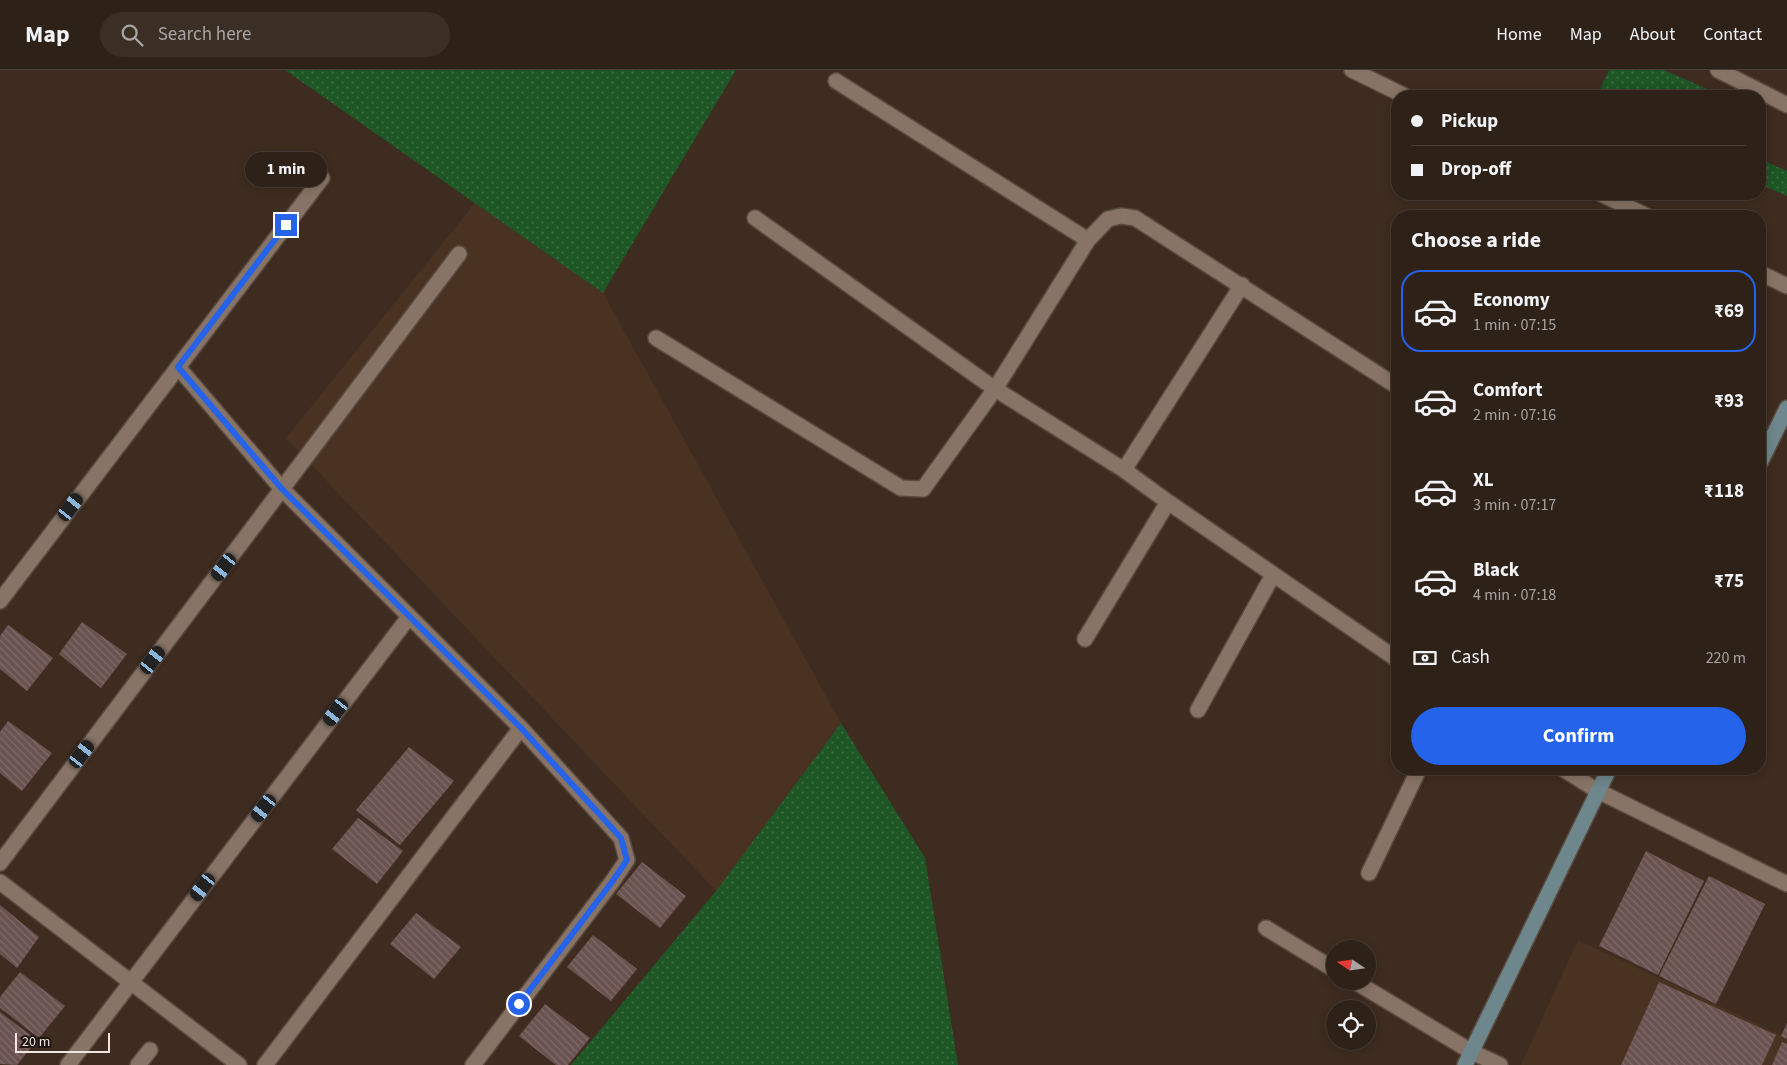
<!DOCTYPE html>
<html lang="en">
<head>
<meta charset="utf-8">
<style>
	:root { --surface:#2e2118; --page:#3a2e25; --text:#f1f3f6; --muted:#a7a3a2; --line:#493e37; --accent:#2563eb }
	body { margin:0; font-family:"Source Sans 3",sans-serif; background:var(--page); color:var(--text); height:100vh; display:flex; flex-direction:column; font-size:19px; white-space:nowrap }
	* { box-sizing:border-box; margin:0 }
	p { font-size:16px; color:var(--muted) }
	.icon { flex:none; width:28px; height:28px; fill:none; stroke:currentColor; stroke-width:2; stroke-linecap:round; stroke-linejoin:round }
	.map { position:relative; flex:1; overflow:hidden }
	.details { position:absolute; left:1391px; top:140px; width:375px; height:565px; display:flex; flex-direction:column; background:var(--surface); border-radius:20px; box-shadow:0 2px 12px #0003,0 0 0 1px var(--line) }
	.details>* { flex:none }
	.hud { position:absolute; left:1391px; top:20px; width:375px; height:110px; border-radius:20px; box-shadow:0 2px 12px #0003,0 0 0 1px var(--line); display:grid; align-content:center; height:110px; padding:0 20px; background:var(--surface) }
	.needle { width:32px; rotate:283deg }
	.fabs { position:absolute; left:1326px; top:870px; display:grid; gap:10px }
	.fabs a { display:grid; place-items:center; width:50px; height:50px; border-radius:50%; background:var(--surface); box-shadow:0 2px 12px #0003,0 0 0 1px var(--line); font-size:25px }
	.scale { position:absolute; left:15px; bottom:12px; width:95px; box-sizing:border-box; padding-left:5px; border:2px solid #f1e5de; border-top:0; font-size:14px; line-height:18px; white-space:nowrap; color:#f1e5de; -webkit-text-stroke:4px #1e1611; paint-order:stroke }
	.end { position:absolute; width:22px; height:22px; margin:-11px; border:6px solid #2563eb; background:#fff; box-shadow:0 0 0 2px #fff }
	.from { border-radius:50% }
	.bubble { position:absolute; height:35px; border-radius:18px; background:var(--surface); box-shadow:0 2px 12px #0003,0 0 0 1px var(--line); font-size:16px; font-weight:700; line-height:35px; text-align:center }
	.car { position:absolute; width:15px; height:30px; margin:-15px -8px; border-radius:6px; box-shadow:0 0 4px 1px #0007; background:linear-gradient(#222 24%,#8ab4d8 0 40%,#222 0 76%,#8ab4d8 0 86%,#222 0) }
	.hud b { display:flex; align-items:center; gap:18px; height:48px; font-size:19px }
	.hud b+b { border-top:1px solid var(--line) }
	.hud i { width:12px; height:12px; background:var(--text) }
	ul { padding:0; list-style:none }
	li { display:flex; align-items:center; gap:15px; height:82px; margin:0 10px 8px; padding:0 10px; border:2px solid transparent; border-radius:20px }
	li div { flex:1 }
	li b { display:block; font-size:19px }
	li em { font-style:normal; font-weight:700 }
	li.selected { border-color:var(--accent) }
	li>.icon { width:45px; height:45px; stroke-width:1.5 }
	h2 { padding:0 20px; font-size:22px; line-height:60px }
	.pay { display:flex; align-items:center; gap:12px; height:55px; padding:0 20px; font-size:19px }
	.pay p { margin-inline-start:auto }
	.primary-button { display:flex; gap:10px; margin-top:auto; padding:10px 20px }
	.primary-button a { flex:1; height:58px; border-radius:30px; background:var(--accent); color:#fff; font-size:20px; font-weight:700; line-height:58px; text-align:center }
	header { display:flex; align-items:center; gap:30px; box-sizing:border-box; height:70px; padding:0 25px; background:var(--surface); border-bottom:1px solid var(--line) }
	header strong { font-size:24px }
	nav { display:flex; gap:28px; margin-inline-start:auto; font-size:18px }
	.search { width:350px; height:45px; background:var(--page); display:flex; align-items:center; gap:12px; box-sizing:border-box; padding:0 18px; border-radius:28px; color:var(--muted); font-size:19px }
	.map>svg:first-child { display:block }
	.built { fill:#4a3223 }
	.grass { fill:url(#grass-dots) }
	.building { fill:url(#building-back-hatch) }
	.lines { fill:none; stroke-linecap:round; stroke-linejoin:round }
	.street-casing { stroke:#594a40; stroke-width:18 }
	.secondary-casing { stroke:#594a40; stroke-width:18 }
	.street { stroke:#887466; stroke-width:15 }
	.secondary { stroke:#6e878c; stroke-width:15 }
	.route { stroke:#2563eb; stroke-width:6 }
</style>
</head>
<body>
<header>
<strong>Map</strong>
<div class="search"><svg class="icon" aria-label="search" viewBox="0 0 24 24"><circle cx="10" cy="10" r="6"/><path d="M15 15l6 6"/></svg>Search here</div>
<nav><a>Home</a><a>Map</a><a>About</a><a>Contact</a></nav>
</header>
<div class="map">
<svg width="1787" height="995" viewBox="0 0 1787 995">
	<defs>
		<pattern id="grass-dots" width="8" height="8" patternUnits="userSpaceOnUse" patternTransform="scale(1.25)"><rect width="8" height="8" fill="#1e5625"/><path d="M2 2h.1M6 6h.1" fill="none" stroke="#3f6e44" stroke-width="1.8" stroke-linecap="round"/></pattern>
		<pattern id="building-back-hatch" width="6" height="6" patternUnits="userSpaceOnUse" patternTransform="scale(1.25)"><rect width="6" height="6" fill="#6a5250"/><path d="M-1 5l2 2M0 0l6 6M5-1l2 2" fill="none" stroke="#806b69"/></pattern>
	</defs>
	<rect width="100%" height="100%" fill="#3e2c20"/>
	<path class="built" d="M475,133L603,223L841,653L716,821L286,368Z
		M1578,870L1787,968V995H1521Z"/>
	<path class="grass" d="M285,0H736L603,223Z
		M1609,0H1664L1723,26H1597Z
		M1760,89L1787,101V126L1760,114Z
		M841,653L925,788L958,995H571L716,821Z"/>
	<path class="building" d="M82,552L127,584L101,618L59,584Z
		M8,555L53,588L27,621L0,599V566Z
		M8,651L52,683L22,721L0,703V662Z
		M409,677L454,711L400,775L356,740Z
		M358,748L403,781L377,814L332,779Z
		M1646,781L1704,811L1658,905L1599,876Z
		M642,792L686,826L660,858L616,824Z
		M1709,806L1765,834L1716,934L1659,906Z
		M0,835L39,867L17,898L0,884Z
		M416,843L461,877L434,909L390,874Z
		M593,865L637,899L611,931L567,897Z
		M20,902L65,936L39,968L0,938V927Z
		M1659,912L1776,965L1762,995H1621Z
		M545,934L590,968L568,995H556L519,966Z
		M0,942L37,970L17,995L0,994Z
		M1787,953V969L1781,966Z
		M1782,972L1787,974V995H1772Z"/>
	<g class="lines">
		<g class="street-casing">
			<path id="street" d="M1352,0L1405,26
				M1718,0L1787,35
				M836,11L1088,170
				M1601,124L1647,146
				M755,148L995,319L1124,400L1168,432L1398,590
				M1760,203L1787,216
				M656,268L901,418L923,419L995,319L1088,170L1108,149L1121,146L1135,148L1398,317
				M178,297L282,419L521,658L265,995
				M1124,400L1242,215
				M0,531L322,108
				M1085,569L1168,432
				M1198,640L1273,505
				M1563,699L1598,721L1787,814
				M0,793L459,184
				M1369,803L1419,699
				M0,812L239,995
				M1266,858L1335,900
				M1354,911L1472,982L1500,995
				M68,995L409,547
				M138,995L150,980
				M473,995L612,812L627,790L621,768L521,658"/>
		</g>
		<g class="secondary-casing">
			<path id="secondary" d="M1760,393L1787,338
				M1465,995L1609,699"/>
		</g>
		<use href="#street" class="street"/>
		<use href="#secondary" class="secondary"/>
	</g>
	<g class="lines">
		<path class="route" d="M286,155L178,297L282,419L521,658L621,768L627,790L612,812L519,934"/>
	</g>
</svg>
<div class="fabs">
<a><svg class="needle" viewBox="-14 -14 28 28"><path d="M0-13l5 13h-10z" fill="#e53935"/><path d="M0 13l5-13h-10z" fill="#a7a3a2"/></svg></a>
<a><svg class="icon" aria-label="locate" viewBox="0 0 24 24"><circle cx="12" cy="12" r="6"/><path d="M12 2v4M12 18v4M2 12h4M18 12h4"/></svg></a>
</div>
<div class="scale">20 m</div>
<i class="end from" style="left:519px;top:934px"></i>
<i class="end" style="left:286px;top:155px"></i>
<div class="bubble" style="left:245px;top:82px;width:82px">1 min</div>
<i class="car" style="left:71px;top:437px;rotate:37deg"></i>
<i class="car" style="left:224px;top:497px;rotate:217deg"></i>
<i class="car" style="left:153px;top:590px;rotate:37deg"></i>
<i class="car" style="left:336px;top:642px;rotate:217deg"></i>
<i class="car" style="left:82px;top:684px;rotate:37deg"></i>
<i class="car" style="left:264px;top:738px;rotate:217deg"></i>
<i class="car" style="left:203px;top:817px;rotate:217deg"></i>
<div class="hud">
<b><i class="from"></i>Pickup</b>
<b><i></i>Drop-off</b>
</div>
<section class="details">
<h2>Choose a ride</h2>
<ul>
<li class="selected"><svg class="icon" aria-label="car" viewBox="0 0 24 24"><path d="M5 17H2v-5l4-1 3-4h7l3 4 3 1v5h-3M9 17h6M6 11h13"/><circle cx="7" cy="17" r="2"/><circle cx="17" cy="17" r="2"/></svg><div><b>Economy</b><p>1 min · 07:15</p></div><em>₹69</em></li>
<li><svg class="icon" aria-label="car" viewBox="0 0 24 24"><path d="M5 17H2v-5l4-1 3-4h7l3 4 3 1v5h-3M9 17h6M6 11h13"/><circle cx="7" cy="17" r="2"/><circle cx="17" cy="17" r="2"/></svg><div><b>Comfort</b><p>2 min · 07:16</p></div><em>₹93</em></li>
<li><svg class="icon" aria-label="car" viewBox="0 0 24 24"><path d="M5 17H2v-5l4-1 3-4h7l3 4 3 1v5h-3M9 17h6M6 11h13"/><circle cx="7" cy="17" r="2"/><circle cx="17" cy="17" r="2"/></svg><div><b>XL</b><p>3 min · 07:17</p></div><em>₹118</em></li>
<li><svg class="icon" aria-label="car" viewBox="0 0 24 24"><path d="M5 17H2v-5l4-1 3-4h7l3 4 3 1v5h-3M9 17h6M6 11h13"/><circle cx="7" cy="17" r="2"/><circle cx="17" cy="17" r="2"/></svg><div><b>Black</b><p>4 min · 07:18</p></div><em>₹75</em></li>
</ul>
<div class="pay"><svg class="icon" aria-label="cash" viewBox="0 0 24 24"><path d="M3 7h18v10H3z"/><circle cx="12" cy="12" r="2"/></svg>Cash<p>220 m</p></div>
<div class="primary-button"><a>Confirm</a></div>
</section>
</div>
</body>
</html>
